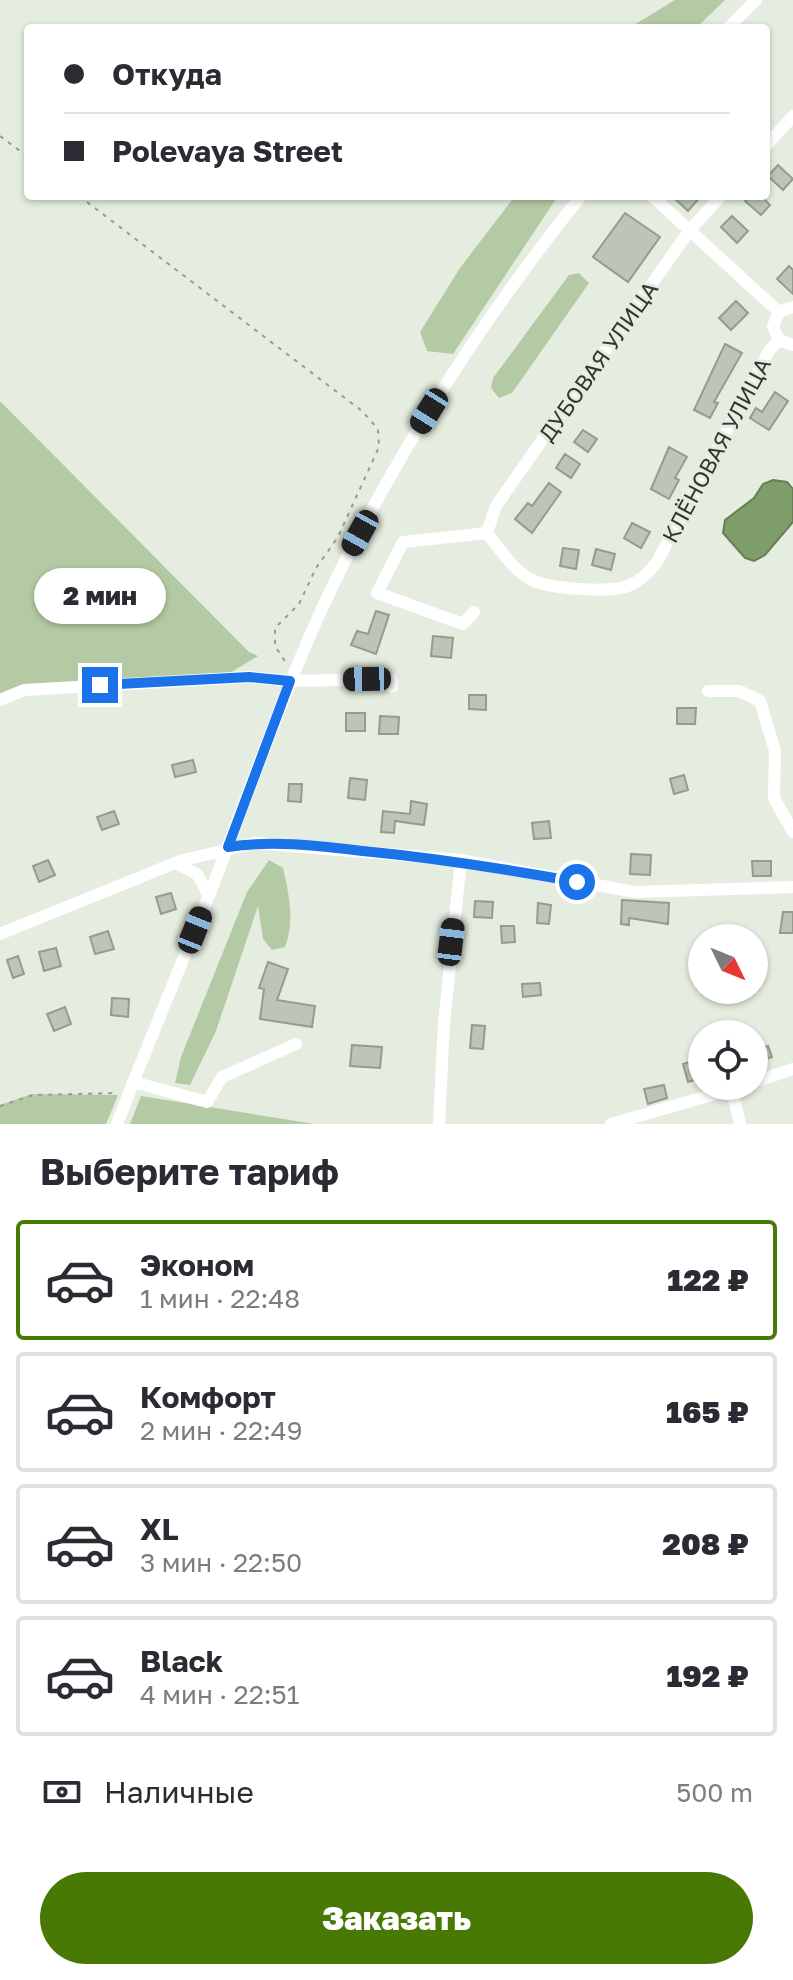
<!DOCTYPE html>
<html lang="ru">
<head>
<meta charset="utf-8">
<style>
	:root { --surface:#fff; --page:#f2f2f3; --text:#2b2b33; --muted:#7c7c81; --line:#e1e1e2; --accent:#477904 }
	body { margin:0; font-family:"Golos Text",sans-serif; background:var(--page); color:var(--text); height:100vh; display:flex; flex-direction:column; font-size:30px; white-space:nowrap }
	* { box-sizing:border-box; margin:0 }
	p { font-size:26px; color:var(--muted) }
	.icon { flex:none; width:44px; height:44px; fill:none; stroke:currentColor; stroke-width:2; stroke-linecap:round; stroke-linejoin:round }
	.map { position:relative; height:1124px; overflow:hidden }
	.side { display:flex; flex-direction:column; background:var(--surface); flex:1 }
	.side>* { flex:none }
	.guide { position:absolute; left:24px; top:24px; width:746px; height:176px; border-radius:8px; box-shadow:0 2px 6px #0004; display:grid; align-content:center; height:176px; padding:0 40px; background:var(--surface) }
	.needle { width:52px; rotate:133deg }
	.buttons { position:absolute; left:688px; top:924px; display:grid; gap:16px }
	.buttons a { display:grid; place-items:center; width:80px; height:80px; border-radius:50%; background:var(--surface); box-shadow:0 2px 6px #0004; font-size:40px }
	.end { position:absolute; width:36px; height:36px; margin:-18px; border:10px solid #1a73e8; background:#fff; box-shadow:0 0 0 4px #fff }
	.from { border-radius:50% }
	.bubble { position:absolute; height:56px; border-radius:28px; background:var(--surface); box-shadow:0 2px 6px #0004; font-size:26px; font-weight:800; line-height:56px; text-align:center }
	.car { position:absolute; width:24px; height:48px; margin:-24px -12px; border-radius:10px; box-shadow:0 0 6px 2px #0007; background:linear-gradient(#222 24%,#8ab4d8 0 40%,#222 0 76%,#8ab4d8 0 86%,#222 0) }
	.guide b { display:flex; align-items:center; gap:28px; height:76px; font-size:30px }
	.guide b+b { border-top:2px solid var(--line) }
	.guide i { width:20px; height:20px; background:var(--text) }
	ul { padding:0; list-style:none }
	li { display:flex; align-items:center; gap:24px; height:120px; margin:0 16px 12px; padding:0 24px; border:4px solid var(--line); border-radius:8px }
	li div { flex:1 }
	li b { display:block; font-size:30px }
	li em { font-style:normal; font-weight:800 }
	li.current { border-color:var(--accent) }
	li>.icon { width:72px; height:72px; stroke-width:1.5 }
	h2 { padding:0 40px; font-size:36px; line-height:96px }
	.pay { display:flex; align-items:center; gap:20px; height:88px; padding:0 40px; font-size:30px }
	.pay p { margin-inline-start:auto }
	.primary-button { display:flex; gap:16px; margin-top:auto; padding:16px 40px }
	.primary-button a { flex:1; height:92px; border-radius:48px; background:var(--accent); color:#fff; font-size:32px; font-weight:800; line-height:92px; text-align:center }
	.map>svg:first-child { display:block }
	.green { fill:#b4caa4 }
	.water { fill:#7f9d68; stroke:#687e57; stroke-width:2 }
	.building { fill:#bdc4b8; stroke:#949c8f; stroke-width:2 }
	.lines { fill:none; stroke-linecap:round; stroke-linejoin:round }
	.path { stroke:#969c92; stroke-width:2; stroke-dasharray:4 6; stroke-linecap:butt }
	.minor { stroke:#fff; stroke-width:12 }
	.route { stroke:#1a73e8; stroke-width:10 }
	.labels { text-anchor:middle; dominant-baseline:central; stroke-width:6; stroke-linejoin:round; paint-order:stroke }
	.street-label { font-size:22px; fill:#323530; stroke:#e5ede0 }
</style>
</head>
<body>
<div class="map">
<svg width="793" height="1124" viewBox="0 0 793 1124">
	<rect width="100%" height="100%" fill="#e5ede0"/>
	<path class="green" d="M675,0H725L696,28H629Z
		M515,196H558L453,354L427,351L420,332L460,268Z
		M579,273L589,283L512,393L499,398L491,388L493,378L569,275Z
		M0,401L249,652L258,656L225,676L20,693L0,705Z
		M269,860L283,868C289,894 295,922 285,947L272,950L263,939L258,906L216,1031L190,1085L175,1083L181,1057L247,892Z
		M32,1094L118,1095L106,1124H0V1105Z
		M141,1096L314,1124H130Z"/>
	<path class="water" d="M773,480L787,482L793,489V522L765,555L754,561L745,558L723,533L725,520L754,498L763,484Z"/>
	<path class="building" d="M778,165L793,179L783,190L768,176Z
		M672,196H701L688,211Z
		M750,196H761L770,205L761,215L745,201Z
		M625,213L660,237L628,282L593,257Z
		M732,216L748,231L737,243L721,227Z
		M789,266L793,270V294L777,279Z
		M736,301L748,313L731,330L719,318Z
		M725,344L742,353L714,402L718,403L710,418L694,410Z
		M775,392L788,401L769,430L750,418L756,408L762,412Z
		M583,430L597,439L588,452L574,442Z
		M669,447L687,457L675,478L679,480L669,499L651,489Z
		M565,454L580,464L571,478L556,468Z
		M549,483L561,492L532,533L515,519L528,503L532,506Z
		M632,523L650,532L641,548L624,538Z
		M563,548L579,550L576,569L560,566Z
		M596,549L615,554L611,570L592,565Z
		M376,611L389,615L376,654L351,645L357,631L368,634Z
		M433,636L453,638L451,658L431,656Z
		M469,695H486V710L469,709Z
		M677,708H696L695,724H677Z
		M346,713H365V731H346Z
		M380,716L399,717L398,734H379Z
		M193,760L196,772L175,777L172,765Z
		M684,775L688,790L674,794L670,779Z
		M350,778L367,780L365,800L348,798Z
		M289,784H302L301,802L288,801Z
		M411,801L427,804L424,825L395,821L394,833L381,832L383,811L410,814Z
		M114,811L119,824L102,830L97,817Z
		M549,821L551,838L534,839L532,823Z
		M631,854L651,855L650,875L630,874Z
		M48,860L55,875L39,882L33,866Z
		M752,861H771V876H753Z
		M171,893L176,909L161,914L156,897Z
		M622,900L669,903L668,924L629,918V925L621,924Z
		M475,901L493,902L492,918L474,917Z
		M538,903L551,905L549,924L537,923Z
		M783,912H793V933H780Z
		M501,926H514L515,942L502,943Z
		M108,931L114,949L95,954L90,937Z
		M56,948L61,966L44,971L39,952Z
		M18,956L24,974L13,978L7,960Z
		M268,962L288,969L277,1000L315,1006L312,1027L260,1019L264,989L259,988Z
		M540,983L541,995L523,997L522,984Z
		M112,998L129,999L128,1017L111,1015Z
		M65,1007L71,1024L54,1031L47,1014Z
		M472,1025L485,1026L483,1049L470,1048Z
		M352,1045L382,1047L380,1068L350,1066Z
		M768,1046L772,1057L754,1063V1050Z
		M696,1060L701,1078L688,1082L683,1064Z
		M664,1085L667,1098L648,1104L644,1089Z"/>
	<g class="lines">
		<path class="path" d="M0,136L28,157
			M79,196L362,411L378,429L379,447L338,537L316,568L299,604L275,628V646L286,663
			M0,1106L33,1095L116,1093"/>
		<path class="minor" d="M728,28L756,0
			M766,146L793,116
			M652,196L779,312
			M793,307L779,312L773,326L779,340L793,345
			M487,533L496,506L689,231L721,196
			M474,612L463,624L377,593L403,542L487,533C500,549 512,569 530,579C547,589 609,593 628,586C641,581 649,572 657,562L769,351L779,340
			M708,691H739L760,701L775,751L774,798L793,832
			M0,700L24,690L249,677L290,681L392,679V687
			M175,863L197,874L209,896
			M0,934L180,861L254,843L461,860L635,892L793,887
			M133,1082L207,1102L222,1077L296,1044
			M754,1082L793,1069
			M732,1090L740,1124
			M117,1124C151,1035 189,948 223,859C262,757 297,654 347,557C412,429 491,308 581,196
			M439,1124L444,1023L461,860
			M611,1124L743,1086"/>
	</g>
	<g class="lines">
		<path class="route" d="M100,685L249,677L290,681L228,847C272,840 319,846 363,851C435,858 506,869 577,882"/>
	</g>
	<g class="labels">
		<g class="street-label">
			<text transform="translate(598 361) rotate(-55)">ДУБОВАЯ УЛИЦА</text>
			<text transform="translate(716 450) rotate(-62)">КЛЁНОВАЯ УЛИЦА</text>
		</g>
	</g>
</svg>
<div class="buttons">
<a><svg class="needle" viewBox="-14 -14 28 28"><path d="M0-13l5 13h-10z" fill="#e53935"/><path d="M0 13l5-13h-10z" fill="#7c7c81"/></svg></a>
<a><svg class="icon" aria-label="locate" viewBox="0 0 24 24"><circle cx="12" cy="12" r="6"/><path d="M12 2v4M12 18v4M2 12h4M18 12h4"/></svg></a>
</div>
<i class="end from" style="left:577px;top:882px"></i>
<i class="end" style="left:100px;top:685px"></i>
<div class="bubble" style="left:34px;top:568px;width:132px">2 мин</div>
<i class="car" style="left:429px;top:411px;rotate:212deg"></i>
<i class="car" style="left:360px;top:533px;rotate:209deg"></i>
<i class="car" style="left:367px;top:679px;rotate:269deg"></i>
<i class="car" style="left:195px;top:930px;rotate:22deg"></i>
<i class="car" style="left:451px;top:942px;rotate:7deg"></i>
<div class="guide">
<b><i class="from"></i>Откуда</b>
<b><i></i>Polevaya Street</b>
</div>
</div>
<section class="side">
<h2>Выберите тариф</h2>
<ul>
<li class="current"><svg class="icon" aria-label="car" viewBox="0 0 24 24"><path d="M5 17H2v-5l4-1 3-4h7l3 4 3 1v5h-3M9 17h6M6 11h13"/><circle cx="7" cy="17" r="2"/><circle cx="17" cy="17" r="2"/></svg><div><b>Эконом</b><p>1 мин · 22:48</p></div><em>122 ₽</em></li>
<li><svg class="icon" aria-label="car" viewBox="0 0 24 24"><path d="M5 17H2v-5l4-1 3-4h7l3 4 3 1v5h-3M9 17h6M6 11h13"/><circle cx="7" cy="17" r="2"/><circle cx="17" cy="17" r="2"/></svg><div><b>Комфорт</b><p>2 мин · 22:49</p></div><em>165 ₽</em></li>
<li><svg class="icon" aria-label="car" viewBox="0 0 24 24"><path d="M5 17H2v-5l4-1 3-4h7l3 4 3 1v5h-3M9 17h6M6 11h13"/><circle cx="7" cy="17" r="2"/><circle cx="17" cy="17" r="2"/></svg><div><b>XL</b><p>3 мин · 22:50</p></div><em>208 ₽</em></li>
<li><svg class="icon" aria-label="car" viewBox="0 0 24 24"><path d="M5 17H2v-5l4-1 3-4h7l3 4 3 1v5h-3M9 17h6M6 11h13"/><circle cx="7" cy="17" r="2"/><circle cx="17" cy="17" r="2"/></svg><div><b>Black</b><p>4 мин · 22:51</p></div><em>192 ₽</em></li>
</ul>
<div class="pay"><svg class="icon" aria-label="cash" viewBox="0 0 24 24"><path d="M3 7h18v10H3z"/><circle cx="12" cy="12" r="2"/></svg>Наличные<p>500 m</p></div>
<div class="primary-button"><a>Заказать</a></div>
</section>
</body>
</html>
